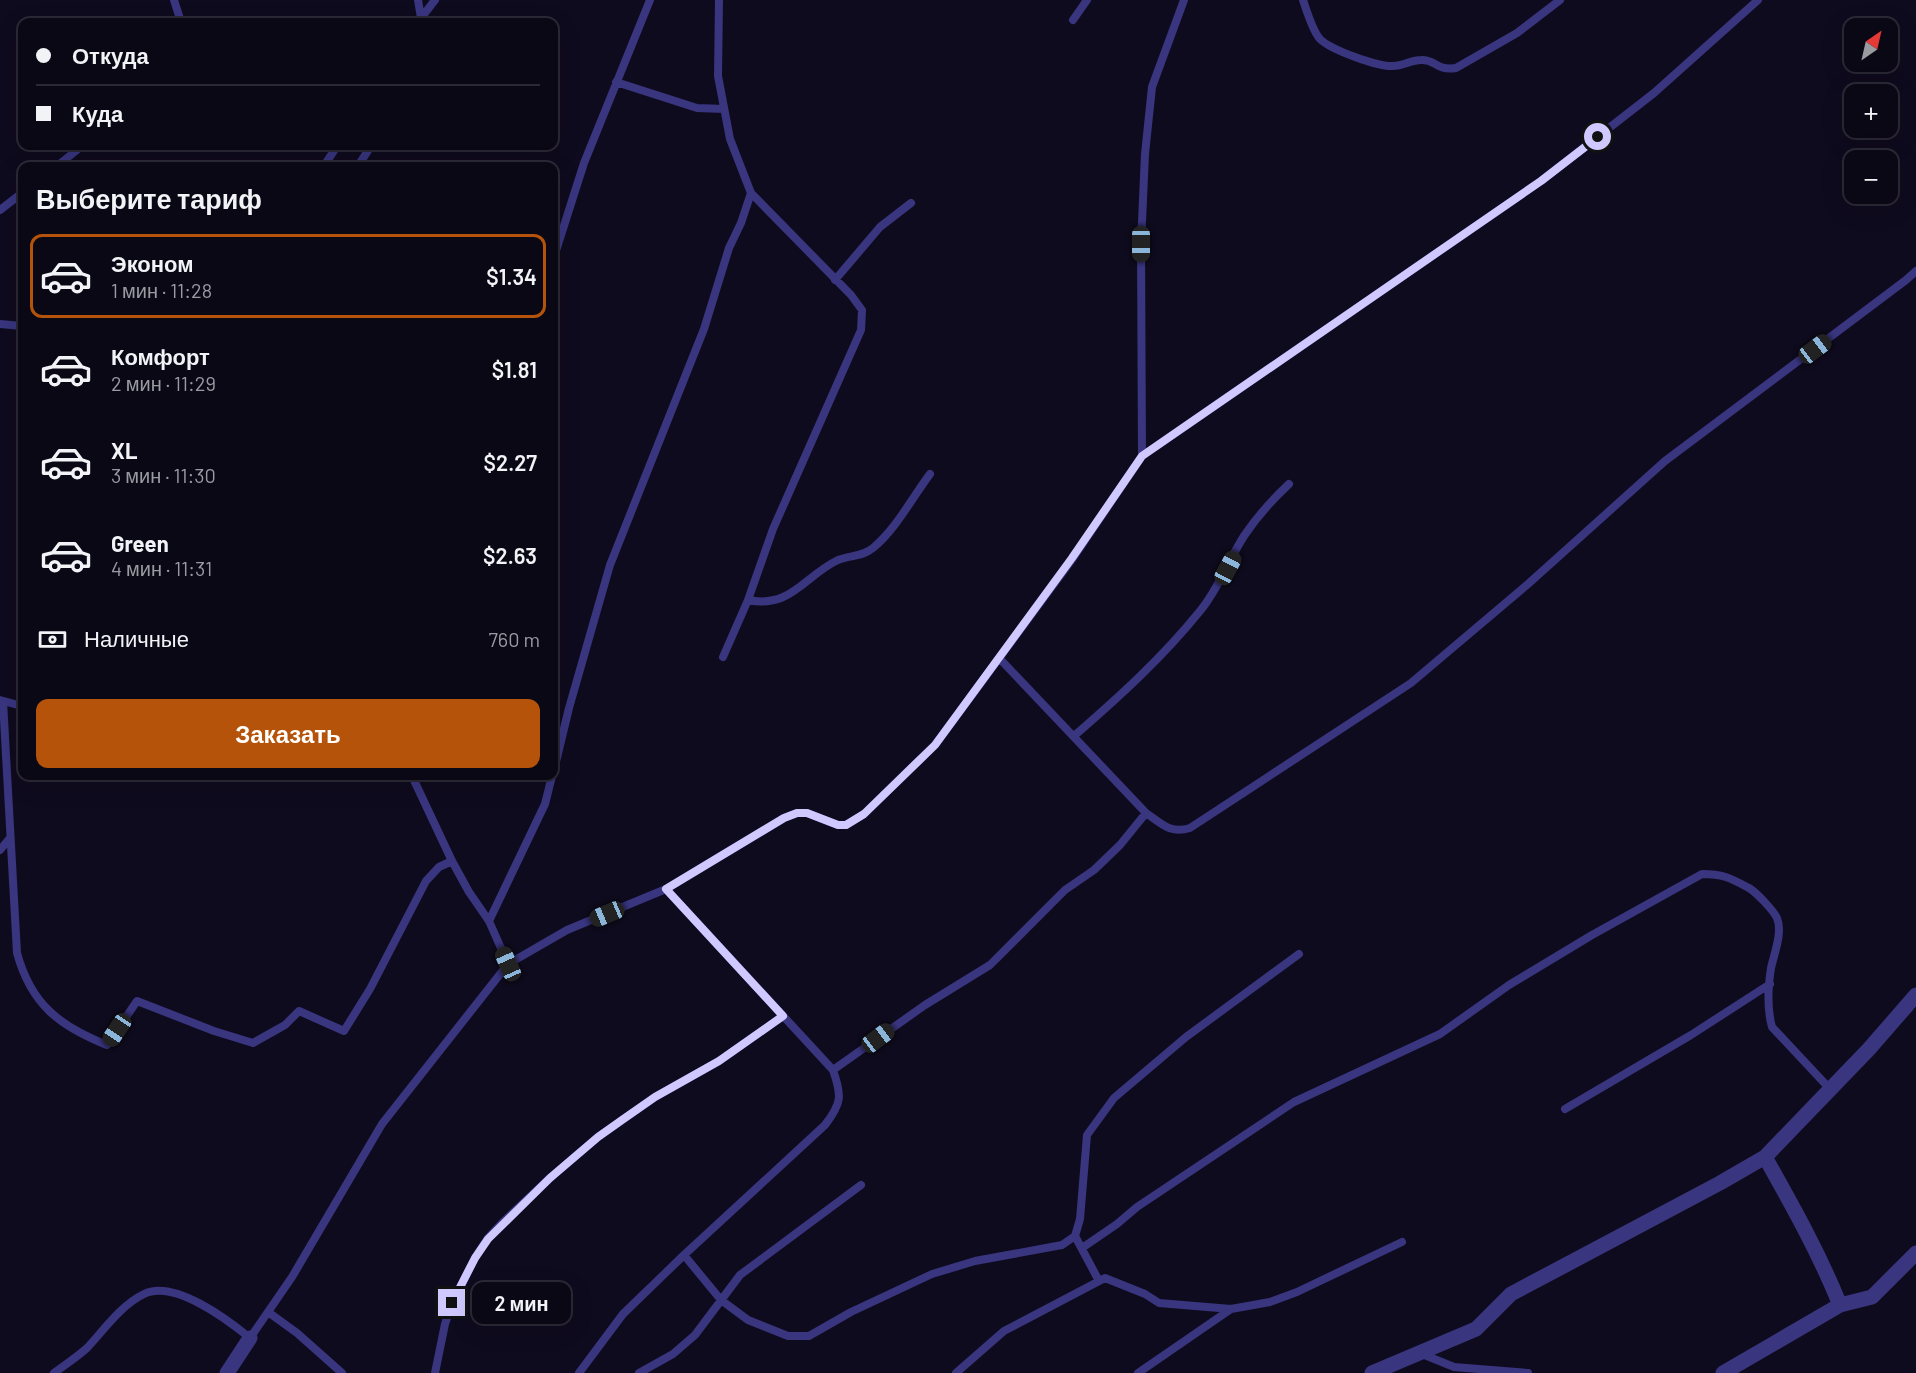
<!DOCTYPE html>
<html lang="ru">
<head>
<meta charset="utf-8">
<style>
	:root { --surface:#0b0816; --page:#191623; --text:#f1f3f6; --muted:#9a9aa1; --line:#2b2935; --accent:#b45309 }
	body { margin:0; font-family:Barlow,sans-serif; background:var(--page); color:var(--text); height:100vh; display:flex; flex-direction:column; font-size:22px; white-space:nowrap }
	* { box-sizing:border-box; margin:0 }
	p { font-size:20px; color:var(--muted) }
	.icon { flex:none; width:33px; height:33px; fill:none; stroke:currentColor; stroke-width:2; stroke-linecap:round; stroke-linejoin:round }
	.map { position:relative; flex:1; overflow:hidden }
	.sheet { position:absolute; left:18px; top:162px; width:540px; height:618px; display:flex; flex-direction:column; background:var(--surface); border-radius:12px; box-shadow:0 6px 24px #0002,0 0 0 2px var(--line) }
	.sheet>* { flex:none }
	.top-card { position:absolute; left:18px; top:18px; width:540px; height:132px; border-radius:12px; box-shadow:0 6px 24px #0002,0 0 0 2px var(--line); display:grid; align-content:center; height:132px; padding:0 18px; background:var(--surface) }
	.needle { width:39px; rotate:34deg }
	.buttons { position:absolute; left:1844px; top:18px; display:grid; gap:12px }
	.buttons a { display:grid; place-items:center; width:54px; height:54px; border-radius:12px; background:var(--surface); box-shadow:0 6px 24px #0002,0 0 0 2px var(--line); font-size:30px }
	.end { position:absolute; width:27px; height:27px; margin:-14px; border:8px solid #d0c9ff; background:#111; box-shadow:0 0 0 3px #111 }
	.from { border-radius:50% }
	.bubble { position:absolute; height:42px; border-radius:12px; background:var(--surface); box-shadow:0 6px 24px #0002,0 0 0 2px var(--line); font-size:20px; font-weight:600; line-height:42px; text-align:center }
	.car { position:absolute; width:18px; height:36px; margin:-18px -9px; border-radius:8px; box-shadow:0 0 4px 2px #0007; background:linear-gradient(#222 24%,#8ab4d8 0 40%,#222 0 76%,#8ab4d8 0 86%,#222 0) }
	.top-card b { display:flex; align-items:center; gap:21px; height:57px; font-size:22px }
	.top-card b+b { border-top:2px solid var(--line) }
	.top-card i { width:15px; height:15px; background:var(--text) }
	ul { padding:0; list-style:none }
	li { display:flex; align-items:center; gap:18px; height:84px; margin:0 12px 9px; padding:0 6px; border:3px solid transparent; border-radius:12px }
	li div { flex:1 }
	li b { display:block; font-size:22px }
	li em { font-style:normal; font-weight:600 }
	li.active { border-color:var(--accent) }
	li>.icon { width:54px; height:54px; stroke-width:1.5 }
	h2 { padding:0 18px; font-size:27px; line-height:72px }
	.pay { display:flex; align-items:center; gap:15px; height:66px; padding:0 18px; font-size:22px }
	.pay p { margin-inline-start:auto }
	.action { display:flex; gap:12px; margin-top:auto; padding:12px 18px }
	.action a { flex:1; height:69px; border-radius:12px; background:var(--accent); color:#fff; font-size:24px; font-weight:600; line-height:69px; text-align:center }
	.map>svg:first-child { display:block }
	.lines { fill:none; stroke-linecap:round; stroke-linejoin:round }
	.service { stroke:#39357f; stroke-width:8 }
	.minor { stroke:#39357f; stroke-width:15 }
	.route { stroke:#d0c9ff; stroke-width:8 }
</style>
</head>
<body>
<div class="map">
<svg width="1916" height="1373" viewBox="0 0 1916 1373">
	<rect width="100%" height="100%" fill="#0f0b1e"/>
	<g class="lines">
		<path class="service" d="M174,0L181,22
			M418,0L421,18
			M719,0L718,76L730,139L751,193L851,295L862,310L861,330L773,529L748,600L723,657
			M1303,0C1306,9 1313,32 1320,39C1331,50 1378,67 1393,66C1403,66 1411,60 1421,60C1436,59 1435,71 1456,68L1517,33L1560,0
			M1073,20L1087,0
			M418,22L435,0
			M616,82L697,108L724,109
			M57,166L82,146
			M324,166L337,146
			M358,166L371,146
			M0,210L22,193
			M554,257L584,163L650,0
			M835,280L880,227L911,203
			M0,324L22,326
			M1142,456L1141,244L1145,154L1152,87L1184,0
			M748,600C791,609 804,576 838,560C850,555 862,557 873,548C896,529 912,498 930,474
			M1000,659L1146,813C1162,824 1170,834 1190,828L1411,683L1528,584L1665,461L1906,280L1916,271
			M0,700L22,706
			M3,701L17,953C31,1004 59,1026 107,1045L137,1001L214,1031L253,1043L285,1025L299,1011L344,1031L370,989L426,881L439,867L452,861
			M1074,736C1119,697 1163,657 1200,611C1219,588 1228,561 1244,536C1256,518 1273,499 1289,484
			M554,770L569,708L610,565L704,329L729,248L741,223L751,193
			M412,776L452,861L469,892L489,921L508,964
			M0,850L10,838
			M489,921L545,804L552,776
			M833,1070L925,1005L990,965L1065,890L1094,870L1120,845L1146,813
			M1565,1109L1691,1035L1770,984
			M1075,1236L1099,1281
			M1082,1248L1117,1224L1137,1207L1294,1102L1440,1034L1509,985L1592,935L1702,874C1723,874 1730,878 1749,888C1757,893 1773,910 1777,918C1783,932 1774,954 1771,968C1768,987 1767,1009 1772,1027L1830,1089
			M684,1255L721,1300L748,1320L788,1336H809L851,1312L932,1274L975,1261L1062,1245L1075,1236L1080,1219L1087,1135L1114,1098L1186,1037L1299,954
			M268,1312L297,1333L342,1373
			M1422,1354L1454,1367L1528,1373
			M54,1373C65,1365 77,1357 87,1348C104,1330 121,1305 144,1294C174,1279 228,1320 250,1338L292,1277L382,1124L508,964L567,930L666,889
			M435,1373L445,1324L452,1303L475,1258L488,1238L503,1222L550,1178L598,1137L655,1097L719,1061L783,1016
			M579,1373L623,1314L684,1255L825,1125C842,1103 842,1096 833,1070L666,889L784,818L797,813H807L838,825H846L864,814L935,745L1073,558L1142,456L1541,181L1654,93L1758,0
			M639,1373L673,1354L695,1335L740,1275L861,1185
			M956,1373L1004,1331L1105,1278L1145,1294L1159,1303L1231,1309L1270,1302L1297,1292L1402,1242
			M1138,1373L1231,1309"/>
		<path class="minor" d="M1765,1157C1792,1205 1819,1253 1840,1305
			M227,1373L250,1338
			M1372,1373L1476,1329L1511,1294L1720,1183L1765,1157L1869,1049L1916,995
			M1723,1373L1840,1305L1872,1297L1916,1253"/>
	</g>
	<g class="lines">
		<path class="route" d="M452,1303L475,1258L488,1239L550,1178L598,1137L622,1120L655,1097L719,1061L783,1016L666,889L784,818L797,813H807L838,825H846L864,814L935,745L1072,558L1142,456L1541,181L1598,137"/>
	</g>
</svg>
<div class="buttons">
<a><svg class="needle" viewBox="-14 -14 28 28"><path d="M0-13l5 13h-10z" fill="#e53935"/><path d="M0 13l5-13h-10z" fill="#9a9aa1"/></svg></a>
<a>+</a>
<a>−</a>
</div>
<i class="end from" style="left:1598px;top:137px"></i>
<i class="end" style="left:452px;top:1303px"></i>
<div class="bubble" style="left:472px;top:1282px;width:99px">2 мин</div>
<i class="car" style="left:1141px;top:244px;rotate:180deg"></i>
<i class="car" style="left:1815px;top:349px;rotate:53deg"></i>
<i class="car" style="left:1228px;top:568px;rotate:28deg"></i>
<i class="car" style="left:607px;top:914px;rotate:247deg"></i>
<i class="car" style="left:508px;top:964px;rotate:336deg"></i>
<i class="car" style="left:117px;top:1030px;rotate:214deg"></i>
<i class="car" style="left:878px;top:1038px;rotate:53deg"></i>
<div class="top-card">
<b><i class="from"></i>Откуда</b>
<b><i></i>Куда</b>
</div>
<section class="sheet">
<h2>Выберите тариф</h2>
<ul>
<li class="active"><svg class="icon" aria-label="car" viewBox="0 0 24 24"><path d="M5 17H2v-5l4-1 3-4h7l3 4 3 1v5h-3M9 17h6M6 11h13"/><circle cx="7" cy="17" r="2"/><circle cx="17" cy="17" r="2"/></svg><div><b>Эконом</b><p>1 мин · 11:28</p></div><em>$1.34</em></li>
<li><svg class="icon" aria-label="car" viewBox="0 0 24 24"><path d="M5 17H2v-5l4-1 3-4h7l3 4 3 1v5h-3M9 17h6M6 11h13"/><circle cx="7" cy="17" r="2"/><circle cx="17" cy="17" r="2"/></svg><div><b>Комфорт</b><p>2 мин · 11:29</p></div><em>$1.81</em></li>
<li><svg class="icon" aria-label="car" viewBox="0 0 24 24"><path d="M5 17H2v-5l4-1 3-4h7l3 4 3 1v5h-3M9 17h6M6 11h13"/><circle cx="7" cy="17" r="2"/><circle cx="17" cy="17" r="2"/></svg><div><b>XL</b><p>3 мин · 11:30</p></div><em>$2.27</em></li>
<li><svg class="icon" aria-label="car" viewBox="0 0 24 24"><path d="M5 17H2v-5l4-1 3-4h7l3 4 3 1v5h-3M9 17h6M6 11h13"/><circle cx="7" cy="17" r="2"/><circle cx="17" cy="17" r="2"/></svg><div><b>Green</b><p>4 мин · 11:31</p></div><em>$2.63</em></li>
</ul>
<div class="pay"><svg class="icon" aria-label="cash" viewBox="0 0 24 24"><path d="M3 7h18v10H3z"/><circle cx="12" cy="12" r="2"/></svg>Наличные<p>760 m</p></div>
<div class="action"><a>Заказать</a></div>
</section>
</div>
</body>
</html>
